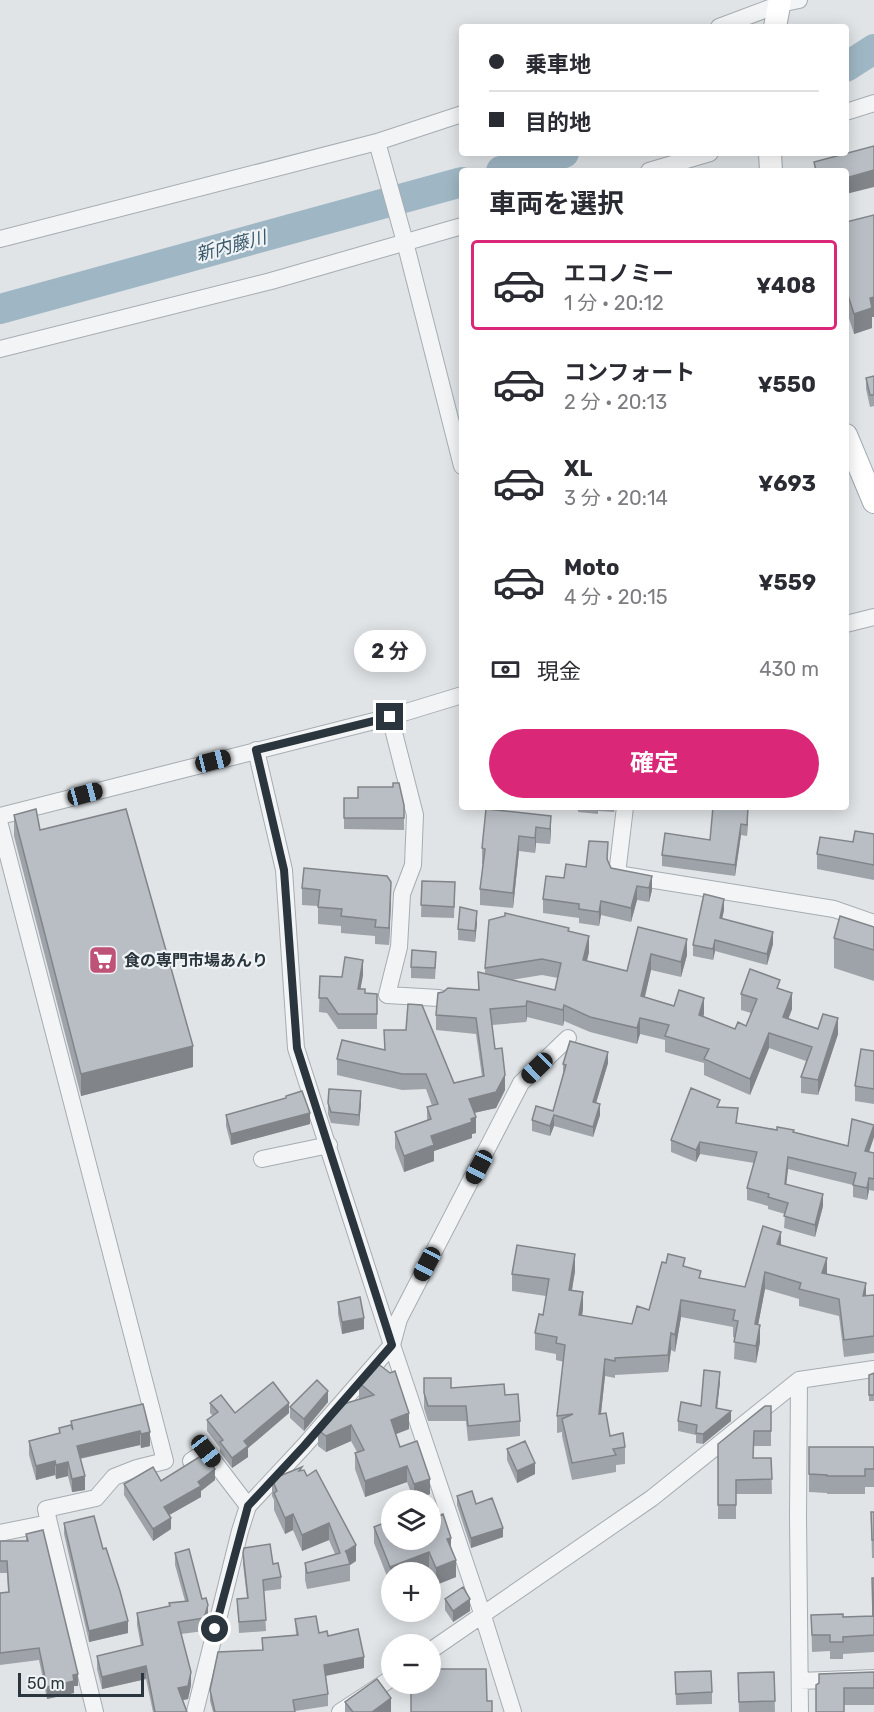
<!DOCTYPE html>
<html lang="ja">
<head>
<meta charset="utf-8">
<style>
	:root { --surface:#fff; --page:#f7f7f7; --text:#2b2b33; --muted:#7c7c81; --line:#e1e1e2; --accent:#db2777 }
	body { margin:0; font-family:Rubik,"Noto Sans JP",sans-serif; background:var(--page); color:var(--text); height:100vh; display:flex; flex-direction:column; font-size:22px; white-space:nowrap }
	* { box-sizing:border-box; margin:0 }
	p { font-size:20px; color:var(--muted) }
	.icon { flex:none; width:33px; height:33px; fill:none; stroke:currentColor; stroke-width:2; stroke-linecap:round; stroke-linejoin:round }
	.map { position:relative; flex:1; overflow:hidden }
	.side { position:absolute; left:459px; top:168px; width:390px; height:642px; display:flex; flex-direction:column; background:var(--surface); border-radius:6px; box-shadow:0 3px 15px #0003 }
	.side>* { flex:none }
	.hud { position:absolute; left:459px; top:24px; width:390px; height:132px; border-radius:6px; box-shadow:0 3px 15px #0003; display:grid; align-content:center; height:132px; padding:0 30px; background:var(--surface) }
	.tools { position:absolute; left:381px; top:1490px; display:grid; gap:12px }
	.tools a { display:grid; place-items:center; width:60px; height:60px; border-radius:50%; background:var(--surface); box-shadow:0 3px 15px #0003; font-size:30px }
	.scale { position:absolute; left:18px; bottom:15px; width:126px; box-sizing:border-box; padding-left:6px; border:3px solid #2a353d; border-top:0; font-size:16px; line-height:21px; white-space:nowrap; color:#2a353d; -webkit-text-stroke:4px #eff3f5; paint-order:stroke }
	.end { position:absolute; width:27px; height:27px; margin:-14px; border:8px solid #2a353d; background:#fff; box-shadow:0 0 0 3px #fff }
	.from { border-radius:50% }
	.bubble { position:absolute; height:42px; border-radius:21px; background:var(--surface); box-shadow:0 3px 15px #0003; font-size:20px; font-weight:700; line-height:42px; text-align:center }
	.car { position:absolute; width:18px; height:36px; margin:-18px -9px; border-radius:8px; box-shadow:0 0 4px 2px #0007; background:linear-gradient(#222 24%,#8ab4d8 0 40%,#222 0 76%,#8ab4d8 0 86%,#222 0) }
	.hud b { display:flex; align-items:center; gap:21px; height:57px; font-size:22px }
	.hud b+b { border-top:2px solid var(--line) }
	.hud i { width:15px; height:15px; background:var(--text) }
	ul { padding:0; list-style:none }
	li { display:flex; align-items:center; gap:18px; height:90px; margin:0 12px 9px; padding:0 18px; border:3px solid transparent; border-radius:6px }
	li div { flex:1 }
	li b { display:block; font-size:22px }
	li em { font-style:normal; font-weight:700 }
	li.active { border-color:var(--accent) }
	li>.icon { width:54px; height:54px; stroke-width:1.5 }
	h2 { padding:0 30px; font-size:27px; line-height:72px }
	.pay { display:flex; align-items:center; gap:15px; height:66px; padding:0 30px; font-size:22px }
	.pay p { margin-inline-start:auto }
	.primary-button { display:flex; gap:12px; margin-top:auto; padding:12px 30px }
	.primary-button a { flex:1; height:69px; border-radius:36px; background:var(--accent); color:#fff; font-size:24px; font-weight:700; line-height:69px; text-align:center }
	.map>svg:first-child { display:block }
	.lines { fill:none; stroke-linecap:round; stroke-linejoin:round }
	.river { stroke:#9fb7c4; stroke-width:30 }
	.minor-casing { stroke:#a6acb1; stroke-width:18 }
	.major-casing { stroke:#a1abb2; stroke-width:24 }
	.minor { stroke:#f2f4f6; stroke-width:16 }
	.major { stroke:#fff; stroke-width:22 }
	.wall { fill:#9ea3a9; fill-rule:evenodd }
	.shaded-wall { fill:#818589 }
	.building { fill:#b8bec4; stroke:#818589; stroke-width:1.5 }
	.route { stroke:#2a353d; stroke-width:8 }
	.labels { text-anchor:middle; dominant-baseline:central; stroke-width:4.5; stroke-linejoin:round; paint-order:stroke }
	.poi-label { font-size:16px; font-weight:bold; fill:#2a353d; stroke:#eff3f5; text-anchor:start }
	.water-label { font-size:18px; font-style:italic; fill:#39596c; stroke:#eff3f5 }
</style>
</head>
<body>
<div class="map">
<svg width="874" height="1712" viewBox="0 0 874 1712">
	<rect width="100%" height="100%" fill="#e0e4e7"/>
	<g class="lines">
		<path class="river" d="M846,67L874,49
			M501,171L564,153
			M0,309L462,182"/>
		<g class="minor-casing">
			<path id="minor" d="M719,27L780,4L799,0
				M846,112L874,103
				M377,142L405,242L462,466
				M649,171L710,153
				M0,239L377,142L462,114
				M0,349L271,281L462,226
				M846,624L874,617
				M390,717L415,815L413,865L402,894L399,947L387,995L439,998
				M256,750L284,870L296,1048L392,1345L483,1616L513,1712
				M625,807L617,874L834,909L874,923
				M0,816L390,717L462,695
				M0,825L165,1461L137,1468L114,1477L96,1498L46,1509L49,1523
				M262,1159L329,1145
				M799,1380L798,1516L800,1712
				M191,1461L206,1451L248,1506
				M0,1533L49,1523L95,1712
				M430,1651L652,1498L799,1380L874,1369
				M800,1681L874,1678
				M195,1712L240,1531L248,1506L304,1446L392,1345L399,1319L521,1083L568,1038
				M340,1712L392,1678"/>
		</g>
		<g class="major-casing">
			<path id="major" d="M775,27L780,0
				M770,153L771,171
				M846,435L874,502"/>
		</g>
		<use href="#minor" class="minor"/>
		<use href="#major" class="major"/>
	</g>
	<path class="wall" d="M874,215V317H872V328L854,334L846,309V222Z
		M874,376V406L870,407L866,389V378Z
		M344,798L404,805V830L344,829Z
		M578,807H615L614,812L598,811V814L578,812Z
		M14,815L40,830L193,1067L81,1096L14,836Z
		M551,816L550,844L536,843L535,853L519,851L513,908L480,905V889L483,864H482V848Z
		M748,816L747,836L741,835L735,876L662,866V855L710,840Z
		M874,834V880L817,869V854L853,842Z
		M608,857V862L611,868L652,876V890L649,902L637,900L631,922L601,915L599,926L579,923V918L543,913V899L564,878Z
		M422,881L455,882L454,918L421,917Z
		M302,888L391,899L389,945L375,944V936L341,933V926L318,924V906L302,905Z
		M724,910L722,919L773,944L767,965L715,951L713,960L693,956V945Z
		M477,923L475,942L458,940V929Z
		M638,927L687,955L681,977L651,970L645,997L704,1014L703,1016L735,1029L746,1026L751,1013L741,1010V994L780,989L792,1009L788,1019L838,1034L818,1095L801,1093V1077L806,1061L769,1048L750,1095L704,1075V1063L665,1052V1040L640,1034L637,1044L590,1032L564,1021L563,1026L527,1017L526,1022L492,1025L495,1049L505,1090L496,1108L474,1113L476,1133L472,1134V1138L434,1151V1161L404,1172L395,1148V1132L427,1120V1107L432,1106L426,1089L402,1090L337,1075V1059L384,1050L454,1083L482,1077L476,1034L436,1030V1015L478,990V972L485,974V968L569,932L589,952L587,961L627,971ZM542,975L558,978L555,990L511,980Z
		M874,927V981L834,968V938Z
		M436,963L435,979L411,978V967Z
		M363,975L360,989L365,993L377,994V1029H338L327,1013L319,1012L320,976L342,977Z
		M874,1051V1104L855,1101V1086Z
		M608,1063L596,1103L600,1115L593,1137L554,1126L550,1136L532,1131V1120L553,1111L563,1074V1064Z
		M286,1096L310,1124L231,1145L226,1126V1115L286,1098Z
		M328,1103H361L359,1126L331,1123L328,1114Z
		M720,1107L737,1123L794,1132L848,1146L874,1137L869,1152L874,1153V1191L869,1190L867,1200L853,1197V1185L788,1169L786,1184L823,1206L815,1237L784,1228L785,1214L768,1209V1206L747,1200V1188L754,1163L700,1154L696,1162L671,1152V1140Z
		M781,1245L827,1274L866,1296L874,1295V1353L844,1357L839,1316L799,1306V1299L765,1289L758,1325L760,1342L756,1363L734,1359L735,1338L733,1337V1327L681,1317L675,1352L671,1350L668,1372L615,1375V1378L605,1376L601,1413L610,1436L625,1447V1464L616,1465V1472L572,1480L562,1436V1432L557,1433V1416L564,1362L556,1360V1354L535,1350V1333L543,1315L546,1296L512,1291V1274L575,1271L572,1290L583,1309L582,1316L632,1324L649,1310L685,1267L701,1278L745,1287Z
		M338,1302L364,1329L342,1334L338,1314Z
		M377,1363L409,1429L396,1434L400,1447L430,1494L414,1500L407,1482L365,1497L355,1469V1453L357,1452L351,1441L326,1452L318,1446V1430L359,1400V1383Z
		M874,1373V1401H869V1375Z
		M424,1378L451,1388L505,1395L520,1421V1436L468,1441L466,1421H428L424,1408Z
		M720,1382L717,1408L731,1421L703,1444L696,1443V1435L678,1431V1421L701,1406Z
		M328,1402L304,1431L290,1418V1407Z
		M210,1403L235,1413H289L248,1448V1457L232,1468L220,1452V1448L207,1431V1420L213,1416L210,1413Z
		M143,1404L150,1446L141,1448L140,1445L80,1459L85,1490L72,1492L68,1476L56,1479L55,1475L36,1480L29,1455V1441L59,1433V1428L71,1426V1421Z
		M771,1406V1446H754L753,1458H771L772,1494H736V1519H718V1444Z
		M809,1447H874V1487H865V1494H827V1493L809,1492Z
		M507,1449L535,1474L517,1483L507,1460Z
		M302,1470L356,1561L350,1565V1581L307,1589L305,1580V1563L335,1554L329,1540L302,1551L293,1530L285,1534L274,1510V1500L272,1496V1479Z
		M215,1480L201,1491V1497L169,1515L171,1529L153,1541L124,1495V1484L161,1481Z
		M457,1496L503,1537L471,1548L457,1505Z
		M871,1512H874V1558H872Z
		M64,1523L103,1549L128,1633L89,1642L64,1534Z
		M374,1527L392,1539L451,1548L456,1577L436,1585L429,1568L420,1572H392V1583L390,1584L374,1543Z
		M26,1534L78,1686H74V1693L47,1699L39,1660L0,1665V1593L8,1592L7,1573H0V1541H26Z
		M175,1553L208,1618L204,1631L181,1634L191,1685L188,1699L183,1700L187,1712H153L146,1679L102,1689L97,1669V1656L141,1646L137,1625V1613L169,1606L185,1601L175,1565Z
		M243,1553L273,1564L281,1577V1589L264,1591L266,1631L239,1633L237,1599L247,1598L243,1564Z
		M872,1578H874V1652L843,1654V1659H830V1651L812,1652L811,1615L843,1617L872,1616Z
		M445,1599L470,1611L453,1622L445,1610Z
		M295,1619L319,1633L328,1636L364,1668L326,1676L328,1694V1706L295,1711V1712H213L210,1701V1690L262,1650V1638L296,1635Z
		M675,1672L712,1692V1704L676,1705Z
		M774,1672L775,1712H739L738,1673Z
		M874,1672V1705H844L816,1685Z
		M345,1702L391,1712H345Z"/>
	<path class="shaded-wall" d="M874,170V187L846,194V178Z
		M874,297V317H872V328L854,334V314L870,298Z
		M748,807V816L747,836V825Z
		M551,816V831L550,844V829Z
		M741,824V835L735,876V865Z
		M536,827V843L535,853V838Z
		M519,836V851L513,908V893Z
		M652,876V890L649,902V888Z
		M391,882V899L389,945V928Z
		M637,886V900L631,922V908Z
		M724,899V910L720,929V918Z
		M601,901V915L599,926V912Z
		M477,911V923L475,942V931Z
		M773,932V944L767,965V954Z
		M589,936V952L583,976V960Z
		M687,939V955L681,977V962Z
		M715,940V951L713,960V949Z
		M651,954V970L641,1012V996Z
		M363,960V975L358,1003V989Z
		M792,993V1009L783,1033V1017Z
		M704,998V1014L699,1030V1015Z
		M527,1001V1017L526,1022V1006Z
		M564,1005V1021L563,1026V1010Z
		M640,1018V1034L637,1044V1028Z
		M838,1018V1034L818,1095V1080Z
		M769,1033V1048L750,1095V1079Z
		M193,1046V1067L81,1096V1074Z
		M608,1052V1063L593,1113V1102Z
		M505,1075V1090L496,1108L469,1114V1099Z
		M361,1091V1103L359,1126V1115Z
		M600,1104V1115L593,1137V1127Z
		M310,1113V1124L231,1145V1134Z
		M554,1115V1126L550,1136V1126Z
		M476,1117V1133L472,1134V1138L434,1151V1161L404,1172V1156L431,1136Z
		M874,1125V1137L865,1163V1151Z
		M700,1142V1154L696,1162V1150Z
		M788,1157V1169L785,1196V1184Z
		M869,1178V1190L867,1200V1188Z
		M823,1194V1206L815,1237V1225Z
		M781,1232V1249L777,1244Z
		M575,1254V1271L569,1307V1290Z
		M827,1258V1275L822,1273Z
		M765,1272V1289L755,1341V1324Z
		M866,1283V1300L863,1296Z
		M583,1292V1309L579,1332V1315Z
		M681,1300V1317L675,1352V1335Z
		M364,1318V1329L342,1334V1322Z
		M760,1325V1342L756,1363V1346Z
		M671,1333V1350L668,1372V1355Z
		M605,1359V1376L599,1431V1414Z
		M720,1372V1382L716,1418V1408Z
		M328,1391V1402L304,1431V1419Z
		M289,1403V1413L248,1448V1457L232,1468V1458L244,1441Z
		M731,1411V1421L703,1444V1434Z
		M409,1413V1429L391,1436V1420Z
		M351,1425V1441L326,1452V1436Z
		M140,1431V1445L77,1459V1446Z
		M150,1432V1446L141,1448V1434Z
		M55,1461V1475L36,1480V1466Z
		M68,1462V1476L56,1479V1465Z
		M535,1463V1474L517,1483V1471Z
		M407,1466V1482L365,1497V1481Z
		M215,1469V1480L201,1491V1497L164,1518V1507Z
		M85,1476V1490L72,1492V1479Z
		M430,1479V1494L414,1500V1484Z
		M293,1514V1530L285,1534V1518Z
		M171,1518V1529L153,1541V1529Z
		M329,1523V1540L302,1551V1535Z
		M503,1528V1537L471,1548V1538Z
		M451,1538V1554L447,1539Z
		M356,1545V1561L350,1565L345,1552Z
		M429,1552V1568L420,1572H392V1583L390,1584V1567Z
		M456,1560V1577L436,1585V1568Z
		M470,1599V1611L453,1622V1611Z
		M208,1605V1618L204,1631V1618Z
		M128,1621V1633L89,1642V1631Z
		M364,1657V1668L324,1676V1665Z
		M146,1666V1679L102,1689V1677Z
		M191,1672V1685L188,1699L178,1701V1688Z
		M78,1674V1686H74V1693L47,1699V1687L73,1675Z
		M391,1698V1712H372Z"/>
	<path class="building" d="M874,146V170L846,178V171H816L814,162Z
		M874,215V297L870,298L872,308L854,314L846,289V222Z
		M874,376V395H870L866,378Z
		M393,783H399L404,805V818H344V798H358V787H393Z
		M713,807H748L747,825L741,824L735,865L662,855L665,833L710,840Z
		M36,809L40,830L126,809L193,1046L81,1074L14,815Z
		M486,809L551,816L550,829L536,827L535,838L519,836L513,893L480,889L485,849L482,848Z
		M855,831L874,834V865L817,854L820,837L853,842Z
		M589,841L608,842L607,859L611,868L652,876L649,888L637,886L631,908L601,901L599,912L579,909V904L543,899L546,876L564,878L566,864L586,867Z
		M304,868L387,876L391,882L389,928L375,927L376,920L341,916L342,909L318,907L320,890L302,888Z
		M422,881L455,882L454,907L421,905Z
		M704,894L724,899L720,918L773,932L767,954L715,940L713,949L693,945Z
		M460,907L477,911L475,931L458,929Z
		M505,913L569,928L568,931L589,936L583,960L627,971L638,927L687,939L681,962L651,954L641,996L674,1006L679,990L704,998L699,1015L735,1029L738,1022L746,1026L757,999L741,994L750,969L780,980L777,988L792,993L783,1017L818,1029L823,1014L838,1018L818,1080L801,1077L812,1047L769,1033L750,1079L704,1059L709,1049L665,1036L669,1025L640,1018L637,1028L590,1017L564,1005L563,1010L527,1001L526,1006L490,1009L495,1049L502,1048L505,1075L496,1092L469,1099L476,1117L471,1119L472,1122L431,1136L434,1145L404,1156L395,1132L431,1119L427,1107L438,1104L426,1074H402L337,1059L342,1040L385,1050L384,1030H406L408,1004L422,1005L454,1083L484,1076L476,1018L436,1015L438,993L443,992L448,988L479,990L478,972L555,990L561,963L542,959L485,968L489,920L505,916Z
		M840,916L874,927V950L834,938Z
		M412,950L436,952L435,968L411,967Z
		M345,957L363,960L358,989H365V993L377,994V1014H338L327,998H319L320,976L342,977Z
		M570,1041L608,1052L593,1102L600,1104L593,1127L554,1115L550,1126L532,1120L536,1106L553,1111L566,1065L563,1064Z
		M861,1049L874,1051V1089L855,1086Z
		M691,1088L720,1100L717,1107L738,1108L736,1123L777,1130V1127L794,1130L793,1132L848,1146L852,1119L874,1125L865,1151L874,1153V1179L869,1178L867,1188L853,1185L856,1173L788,1157L785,1184L823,1194L815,1225L784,1216L788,1203L768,1197L769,1194L747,1188L757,1152L700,1142L696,1150L671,1140Z
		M329,1089L361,1091L359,1115L331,1112L328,1103Z
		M302,1091L310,1113L231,1134L226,1115L286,1098V1096Z
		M763,1226L781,1232L777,1244L827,1258L822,1273L866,1283L863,1296L874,1295V1336L844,1340L839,1299L799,1289L801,1283L765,1272L755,1324L760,1325L756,1346L734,1342L738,1321L733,1320L735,1310L681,1300L675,1335L671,1333L668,1355L615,1358V1361L605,1359L599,1414L606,1413L610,1436L623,1433L625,1447L613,1449L616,1455L572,1463L562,1419L573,1414L557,1416L565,1345L556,1343L557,1337L535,1333L539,1314L543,1315L549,1279L512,1274L517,1245L575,1254L569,1290L583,1292L579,1315L632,1324L637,1306L649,1310L662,1262L666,1263L668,1254L685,1258L683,1266L701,1271L699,1278L745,1287Z
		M360,1297L364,1318L342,1322L338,1302Z
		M377,1363L390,1373L395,1371L409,1413L391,1420L400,1447L417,1441L430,1479L414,1484L407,1466L365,1481L355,1453L364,1450L351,1425L326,1436L318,1430L340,1405L374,1395L359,1383Z
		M704,1370L720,1372L716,1408L731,1411L703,1434L696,1433L697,1425L678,1421L681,1402L701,1406Z
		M874,1373V1395H869V1375Z
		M424,1378H451V1388L504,1384L505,1395L518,1394L520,1421L468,1426L466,1406H428L424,1393Z
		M317,1380L328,1391L304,1419L290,1407Z
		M273,1382L289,1403L244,1441L248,1446L232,1458L220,1442L223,1440L207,1420L218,1412L210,1403L221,1395L235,1413Z
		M143,1404L150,1432L141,1434L140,1431L77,1446L85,1476L72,1479L68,1462L56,1465L55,1461L36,1466L29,1441L60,1433L59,1428L71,1425L73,1430L71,1421Z
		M765,1406H771V1431H754L753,1458H771L772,1479L736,1480V1505H718V1444Z
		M525,1441L535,1463L517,1471L507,1449Z
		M809,1447H874V1469H865V1476H827V1475L809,1474Z
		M204,1454L215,1469L198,1482L201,1486L164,1507L171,1518L153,1529L124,1484L153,1467L161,1481Z
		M302,1467L299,1471L304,1470L307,1476L316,1470L356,1545L345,1552L346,1551L350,1564L307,1573L305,1563L340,1553L329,1523L302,1535L293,1514L285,1518L274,1493L277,1491L272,1479Z
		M472,1491L476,1504L492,1498L503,1528L471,1538L457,1496Z
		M871,1512H874V1540H872Z
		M443,1514L451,1538L447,1539L456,1560L436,1568L429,1552L390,1567L374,1527L391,1520L392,1539H430V1519Z
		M94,1516L103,1549L106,1548L120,1591L128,1621L89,1631L64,1523Z
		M43,1530L78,1674L73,1675L74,1681L47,1687L39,1648L0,1653V1593L9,1592L7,1561H0V1541H28L26,1534Z
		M270,1544L273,1564L278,1563L281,1577L263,1580L266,1620L239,1622L237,1599L248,1598L243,1553L244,1548Z
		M189,1549L202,1599L206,1598L208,1605L204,1618L178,1622L191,1672L188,1686L178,1688L187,1712H155L146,1666L102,1677L97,1656L143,1645L137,1613L170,1606L169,1603L188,1601L175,1553Z
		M872,1578H874V1635L843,1637V1642H830V1635H812L811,1615L843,1614V1617L873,1616Z
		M463,1587L470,1599L453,1611L445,1599Z
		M316,1616L319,1633L327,1631L328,1636L358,1629L364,1657L324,1665L328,1694L293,1700L295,1712H215L210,1690L218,1652L263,1650L262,1638L298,1635L295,1619Z
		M430,1669H486L487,1701H492V1712H411V1683H430Z
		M711,1671L712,1692L676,1694L675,1672Z
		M774,1672L775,1701L739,1702L738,1673Z
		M874,1672V1688H844V1712H816V1685L819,1683V1674Z
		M377,1679L391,1698L372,1712H353L345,1702Z"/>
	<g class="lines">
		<path class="route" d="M215,1629L248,1506L304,1446L392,1345L297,1048L284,870L256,750L390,717"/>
	</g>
	<defs>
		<g id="supermarket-square" transform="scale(1.5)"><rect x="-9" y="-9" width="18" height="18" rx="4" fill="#bf5277" stroke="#eff3f5"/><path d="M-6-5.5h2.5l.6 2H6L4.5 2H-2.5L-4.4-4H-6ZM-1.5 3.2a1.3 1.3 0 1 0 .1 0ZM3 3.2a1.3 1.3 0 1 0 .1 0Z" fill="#fff"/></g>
	</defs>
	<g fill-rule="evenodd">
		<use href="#supermarket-square" x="103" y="960"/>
	</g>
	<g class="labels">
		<g class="poi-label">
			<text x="124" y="960">食の専門市場あんり</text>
		</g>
		<g class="water-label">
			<text transform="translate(231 246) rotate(-15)">新内藤川</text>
		</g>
	</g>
</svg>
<div class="tools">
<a><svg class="icon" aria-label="layers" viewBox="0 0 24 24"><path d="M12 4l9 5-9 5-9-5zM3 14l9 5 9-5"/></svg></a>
<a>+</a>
<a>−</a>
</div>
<div class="scale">50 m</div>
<i class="end from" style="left:215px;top:1629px"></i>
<i class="end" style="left:390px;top:717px"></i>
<div class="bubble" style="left:354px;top:630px;width:72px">2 分</div>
<i class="car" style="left:213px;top:761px;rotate:76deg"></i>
<i class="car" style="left:85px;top:794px;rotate:75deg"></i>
<i class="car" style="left:537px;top:1068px;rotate:226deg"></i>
<i class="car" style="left:479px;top:1167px;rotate:208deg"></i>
<i class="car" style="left:427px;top:1264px;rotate:208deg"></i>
<i class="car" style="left:206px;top:1451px;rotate:142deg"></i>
<div class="hud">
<b><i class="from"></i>乗車地</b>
<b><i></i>目的地</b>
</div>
<section class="side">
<h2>車両を選択</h2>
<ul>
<li class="active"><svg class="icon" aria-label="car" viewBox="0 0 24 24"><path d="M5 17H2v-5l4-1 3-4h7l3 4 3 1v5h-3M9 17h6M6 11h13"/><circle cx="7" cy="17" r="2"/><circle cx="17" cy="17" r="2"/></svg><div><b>エコノミー</b><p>1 分 · 20:12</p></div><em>¥408</em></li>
<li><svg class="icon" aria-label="car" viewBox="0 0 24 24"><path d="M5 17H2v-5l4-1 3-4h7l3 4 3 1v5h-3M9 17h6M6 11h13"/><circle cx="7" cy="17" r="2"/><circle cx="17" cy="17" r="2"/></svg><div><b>コンフォート</b><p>2 分 · 20:13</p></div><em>¥550</em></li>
<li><svg class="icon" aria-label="car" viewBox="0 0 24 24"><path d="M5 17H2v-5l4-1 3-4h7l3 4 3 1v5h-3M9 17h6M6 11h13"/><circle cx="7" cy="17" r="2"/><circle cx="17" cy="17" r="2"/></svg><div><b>XL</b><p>3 分 · 20:14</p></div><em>¥693</em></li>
<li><svg class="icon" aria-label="car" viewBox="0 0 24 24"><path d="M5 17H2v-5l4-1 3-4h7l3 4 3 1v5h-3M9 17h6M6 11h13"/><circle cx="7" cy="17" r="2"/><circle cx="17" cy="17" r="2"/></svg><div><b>Moto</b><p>4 分 · 20:15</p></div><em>¥559</em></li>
</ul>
<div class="pay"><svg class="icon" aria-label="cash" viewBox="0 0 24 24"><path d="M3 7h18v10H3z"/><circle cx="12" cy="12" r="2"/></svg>現金<p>430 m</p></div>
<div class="primary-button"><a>確定</a></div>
</section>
</div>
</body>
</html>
